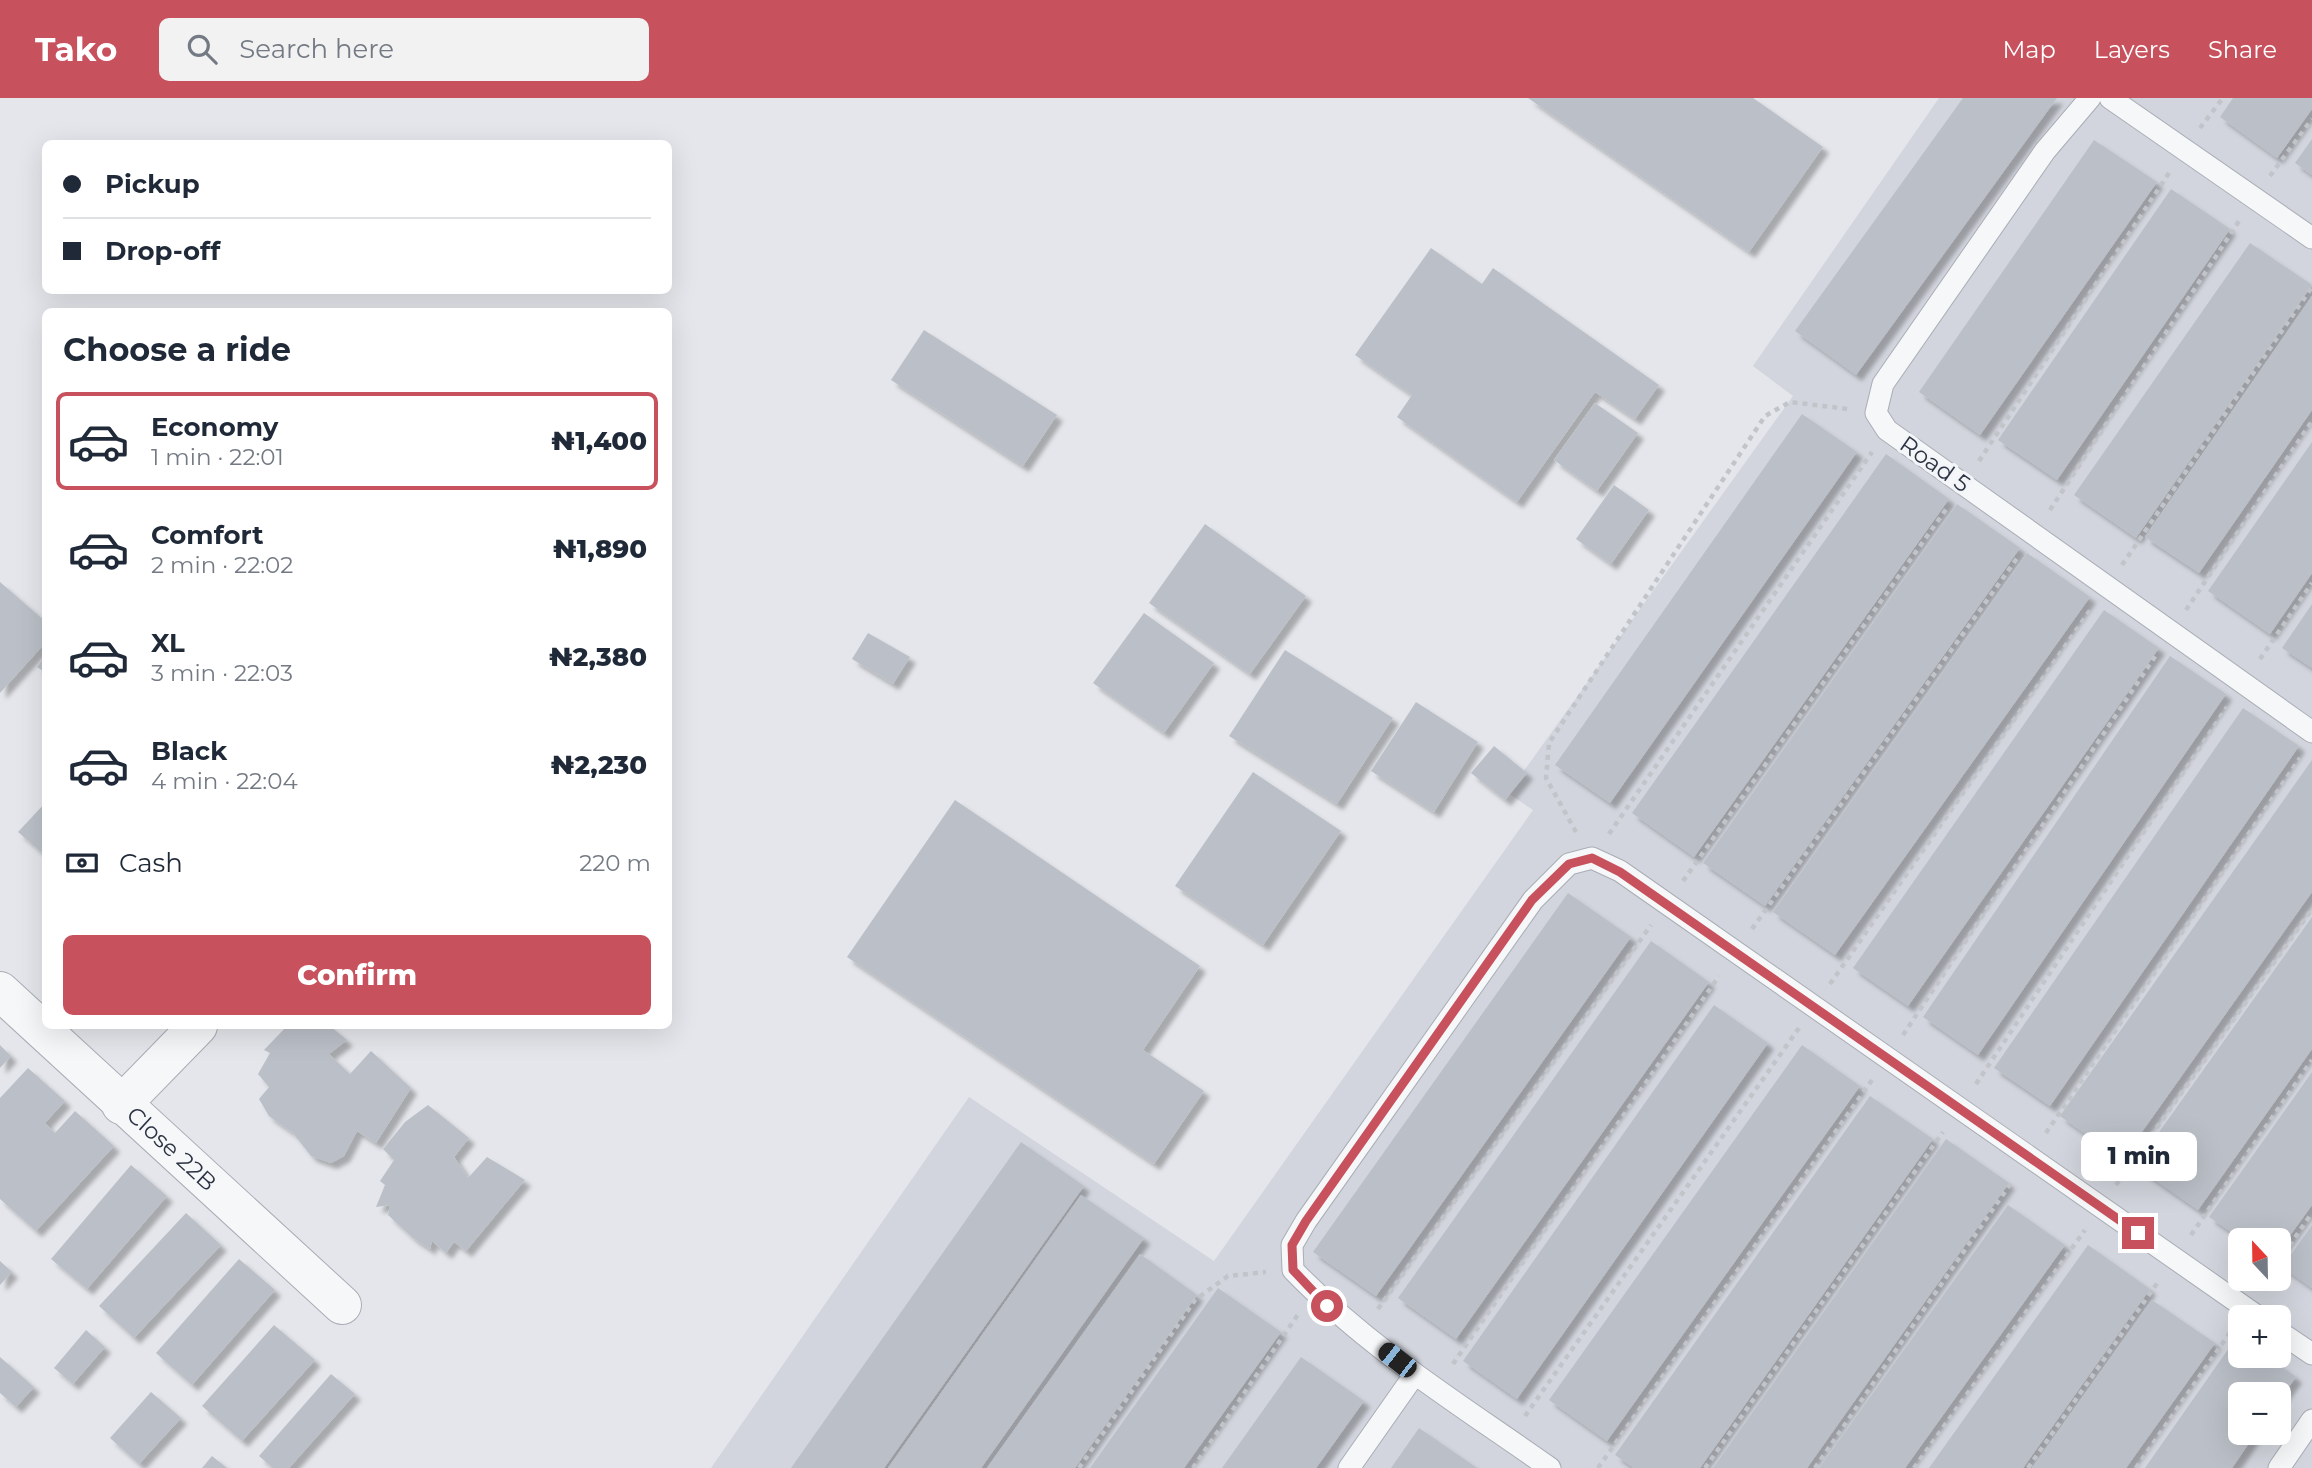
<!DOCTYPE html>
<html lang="en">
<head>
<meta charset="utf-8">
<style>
	:root { --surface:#fff; --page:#f2f2f3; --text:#1f2937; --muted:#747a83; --line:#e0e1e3; --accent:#c7515c }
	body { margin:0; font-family:Montserrat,sans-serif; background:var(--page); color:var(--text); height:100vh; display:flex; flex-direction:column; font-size:26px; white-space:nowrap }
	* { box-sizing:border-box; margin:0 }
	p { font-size:23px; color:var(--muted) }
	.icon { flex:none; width:38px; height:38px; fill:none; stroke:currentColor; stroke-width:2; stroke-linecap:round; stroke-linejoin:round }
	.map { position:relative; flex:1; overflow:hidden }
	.drawer { position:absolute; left:42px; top:210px; width:630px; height:721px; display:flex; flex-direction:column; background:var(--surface); border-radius:10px; box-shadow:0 7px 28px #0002 }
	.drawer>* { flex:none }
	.top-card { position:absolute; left:42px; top:42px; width:630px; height:154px; border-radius:10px; box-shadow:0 7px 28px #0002; display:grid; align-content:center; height:154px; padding:0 21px; background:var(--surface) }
	.needle { width:46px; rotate:338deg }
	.fabs { position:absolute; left:2228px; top:1130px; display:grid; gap:14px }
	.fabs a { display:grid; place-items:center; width:63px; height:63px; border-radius:10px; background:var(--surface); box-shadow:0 7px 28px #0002; font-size:35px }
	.end { position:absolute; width:32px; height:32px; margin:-16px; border:9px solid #c7515c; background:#fff; box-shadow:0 0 0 4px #fff }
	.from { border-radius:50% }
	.bubble { position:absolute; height:49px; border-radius:10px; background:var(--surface); box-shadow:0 7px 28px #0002; font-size:23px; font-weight:800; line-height:49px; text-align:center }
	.car { position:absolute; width:21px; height:42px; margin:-21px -10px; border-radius:9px; box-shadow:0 0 5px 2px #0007; background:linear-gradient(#222 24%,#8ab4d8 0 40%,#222 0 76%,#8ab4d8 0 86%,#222 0) }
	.top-card b { display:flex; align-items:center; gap:24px; height:66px; font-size:26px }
	.top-card b+b { border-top:2px solid var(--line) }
	.top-card i { width:18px; height:18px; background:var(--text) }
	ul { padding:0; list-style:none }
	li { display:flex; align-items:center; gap:21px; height:98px; margin:0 14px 10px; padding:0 7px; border:4px solid transparent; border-radius:10px }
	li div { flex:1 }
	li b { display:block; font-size:26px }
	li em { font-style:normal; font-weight:800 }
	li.current { border-color:var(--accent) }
	li>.icon { width:63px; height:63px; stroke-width:1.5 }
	h2 { padding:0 21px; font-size:32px; line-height:84px }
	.pay { display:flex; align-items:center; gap:18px; height:77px; padding:0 21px; font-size:26px }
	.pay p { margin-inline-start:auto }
	.action { display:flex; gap:14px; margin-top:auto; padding:14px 21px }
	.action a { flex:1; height:80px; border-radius:10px; background:var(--accent); color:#fff; font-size:28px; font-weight:800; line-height:80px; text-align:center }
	header { display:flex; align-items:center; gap:42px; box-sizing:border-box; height:98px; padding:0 35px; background:var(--accent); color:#fff }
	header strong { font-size:33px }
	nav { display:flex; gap:38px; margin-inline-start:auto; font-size:24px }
	.search { width:490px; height:63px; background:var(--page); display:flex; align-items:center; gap:18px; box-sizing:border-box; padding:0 24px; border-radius:10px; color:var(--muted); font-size:26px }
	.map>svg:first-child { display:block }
	.built { fill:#d2d5dd; fill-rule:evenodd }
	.building { fill:#bbbfc7; filter:url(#shadow) }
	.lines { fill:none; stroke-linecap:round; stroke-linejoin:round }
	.lane-casing { stroke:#a9adb5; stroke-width:23 }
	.street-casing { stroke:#a9adb5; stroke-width:40 }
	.path { stroke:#c1c4c9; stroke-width:4.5; stroke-dasharray:5 5; stroke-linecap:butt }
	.lane { stroke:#f6f7f9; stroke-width:21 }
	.street { stroke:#f6f7f9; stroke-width:38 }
	.route { stroke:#c7515c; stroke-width:9 }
	.labels { text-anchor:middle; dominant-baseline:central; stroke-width:6; stroke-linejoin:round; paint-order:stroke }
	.street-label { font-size:23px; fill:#2c3342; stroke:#f3f5f8 }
</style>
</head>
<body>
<header>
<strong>Tako</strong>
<div class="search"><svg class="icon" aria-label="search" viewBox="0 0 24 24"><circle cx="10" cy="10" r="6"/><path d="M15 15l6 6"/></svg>Search here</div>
<nav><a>Map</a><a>Layers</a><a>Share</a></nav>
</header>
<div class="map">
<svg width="2312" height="1370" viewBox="0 0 2312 1370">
	<defs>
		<filter id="shadow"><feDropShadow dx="6" dy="6" stdDeviation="2" flood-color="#0004"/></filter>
	</defs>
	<rect width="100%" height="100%" fill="#e4e6eb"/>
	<path class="built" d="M1939,0H2312V1370H711L969,999L1214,1163L1533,712L1508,695L1793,298L1753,268ZM2240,1143H2278V1181H2240ZM2240,1220H2278V1258H2240ZM2240,1297H2278V1335H2240Z"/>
	<path class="building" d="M1528,0H1753L1823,49L1749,154Z
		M1963,0H2057L1856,277L1795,233Z
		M2233,0H2312V11L2277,60L2220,19Z
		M2312,41V77L2295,65Z
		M2094,42L2157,84L1980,337L1919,294Z
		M2171,91L2230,131L2057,382L1998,342Z
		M2250,145L2312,187L2136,440L2074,397Z
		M1431,150L1482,186L1493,170L1659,287L1635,321L1595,294L1517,404L1397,319L1412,297L1355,257Z
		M2312,198V312L2199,475L2145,439Z
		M924,232L1057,317L1023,368L891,282Z
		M1595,305L1638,335L1597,393L1554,362Z
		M1802,316L1857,354L1610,705L1555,667Z
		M2312,344V475L2270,536L2208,493Z
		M1886,356L1949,401L1694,759L1632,715Z
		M1614,387L1649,412L1611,466L1576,441Z
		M1957,406L2020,450L1765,808L1703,765Z
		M1205,426L1306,498L1250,576L1149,505Z
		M2027,455L2090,499L1835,857L1773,814Z
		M0,484L46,524V544L0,595Z
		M2312,506V570L2282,550Z
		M2104,512L2159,550L1908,908L1853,870Z
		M1144,515L1214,565L1164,635L1093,585Z
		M868,535L910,559L893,586L852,561Z
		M1285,552L1393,620L1337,706L1229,638Z
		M46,556V575L37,569Z
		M2170,558L2226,596L1978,957L1923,919Z
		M1416,604L1478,644L1434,714L1371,673Z
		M2243,610L2299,648L2050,1008L1994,970Z
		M1494,648L1527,675L1505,702L1471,675Z
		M2312,662V794L2122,1062L2060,1018Z
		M1253,674L1341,733L1263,847L1175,788Z
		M955,702L1200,868L1143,952L1204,993L1154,1066L847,859Z
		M46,704V758L18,734Z
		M1568,795L1631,839L1376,1198L1313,1154Z
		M2312,819V951L2198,1112L2135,1068Z
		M1651,843L1709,884L1456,1241L1398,1200Z
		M1714,907L1768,945L1517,1301L1463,1263Z
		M287,928H330L347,942L329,956L350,976L371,953L411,990L376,1045L357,1033L344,1058L331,1065L311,1058L293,1035L269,1018L259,1001L269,989L258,976L270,955L264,952Z
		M0,947L11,958L0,970Z
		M1802,947L1860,988L1607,1343L1549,1302Z
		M28,970L65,1003L45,1025L55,1035L75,1013L114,1048L36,1133L0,1101V1000Z
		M2312,974V1107L2278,1154V1143H2244L2209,1119Z
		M1870,998L1933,1041L1700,1370H1634L1615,1357Z
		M428,1007L469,1040L454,1059L468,1080L487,1059L525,1082L466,1153L454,1144L446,1155L432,1143L430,1151L413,1140L388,1117L390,1107L376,1109L385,1087L380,1083L394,1062L383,1051L405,1024Z
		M1946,1041L2009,1085L1807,1370H1713Z
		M1021,1044L1084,1088L884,1370H791Z
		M131,1067L167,1098L87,1191L51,1161Z
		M1081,1097L1144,1140L981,1370H888Z
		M2008,1107L2065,1147L1905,1370H1819Z
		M186,1115L221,1147L134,1240L99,1208Z
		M2312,1127V1190L2282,1169Z
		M2088,1147L2150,1191L2023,1370H1929Z
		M1140,1156L1197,1197L1075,1370H987Z
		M239,1161L275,1192L192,1287L156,1255Z
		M0,1163L12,1174L0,1187Z
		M1218,1190L1281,1234L1184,1370H1090Z
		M2152,1202L2215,1245L2126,1370H2032Z
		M274,1227L315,1262L242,1343L202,1308Z
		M86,1232L105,1249L73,1286L54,1270Z
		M2238,1237L2240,1258H2267L2296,1279L2278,1304V1297H2240V1335H2256L2232,1370H2145Z
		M0,1259L34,1289L16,1309L0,1295Z
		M1301,1259L1364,1303L1316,1370H1222Z
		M331,1276L355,1296L289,1370H273L259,1358Z
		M151,1294L181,1320L139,1366L110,1340Z
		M1419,1330L1477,1370H1391Z
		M212,1358L227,1370H202Z"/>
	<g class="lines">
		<g class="lane-casing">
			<path id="lane" d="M2090,0L2045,53L1883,286L1876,315L1887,332L2312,634
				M2110,0L2312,140
				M2278,1233L2312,1256
				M1349,1370L1415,1276
				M1550,1370C1462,1308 1368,1250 1293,1172L1292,1147L1306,1123L1533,802L1569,766L1592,760L1620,773L2260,1220
				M2279,1370L2312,1322"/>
		</g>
		<g class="street-casing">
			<g id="street">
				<path id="s1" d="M0,893L342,1207"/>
				<path d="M121,1007L198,928"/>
			</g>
		</g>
		<path class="path" d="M2200,30L2223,0
			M2270,78L2312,21
			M1979,363L2169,75
			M2050,412L2239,123
			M2122,467L2312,189
			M2186,512L2312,323
			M2260,561L2312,485
			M1576,734L1546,680L1549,645L1765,318L1790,304L1848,311
			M1609,736L1872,354
			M1683,783L1947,410
			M1752,831L2018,459
			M1830,886L2091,511
			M1903,937L2156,557
			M1976,986L2227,609
			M2046,1035L2300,660
			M2116,1087L2312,811
			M2191,1137L2312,962
			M2278,1164L2312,1115
			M1378,1211L1651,827
			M1453,1266L1719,878
			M1525,1318L1799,930
			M1079,1370L1195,1202L1228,1178L1266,1174
			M1193,1370L1299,1215
			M1598,1370L1872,982
			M1705,1370L1943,1034
			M1815,1370L2013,1082
			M1914,1370L2085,1132
			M2028,1370L2158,1184
			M2136,1370L2231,1233"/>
		<use href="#lane" class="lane"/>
		<use href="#street" class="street"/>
	</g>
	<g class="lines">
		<path class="route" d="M1327,1208L1293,1172L1292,1147L1306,1123L1532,802L1569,766L1592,760L1620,774L2138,1135"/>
	</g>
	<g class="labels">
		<g class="street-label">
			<text transform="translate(1935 366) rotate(35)">Road 5</text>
			<text stroke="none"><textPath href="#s1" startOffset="233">Close 22B</textPath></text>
		</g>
	</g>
</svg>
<div class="fabs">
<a><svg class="needle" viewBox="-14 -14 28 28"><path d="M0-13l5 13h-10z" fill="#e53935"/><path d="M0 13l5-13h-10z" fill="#747a83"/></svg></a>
<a>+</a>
<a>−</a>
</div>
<i class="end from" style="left:1327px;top:1208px"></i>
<i class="end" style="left:2138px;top:1135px"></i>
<div class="bubble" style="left:2081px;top:1034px;width:116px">1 min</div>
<i class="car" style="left:1397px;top:1262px;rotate:308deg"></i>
<div class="top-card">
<b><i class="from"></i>Pickup</b>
<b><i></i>Drop-off</b>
</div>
<section class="drawer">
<h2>Choose a ride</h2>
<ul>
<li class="current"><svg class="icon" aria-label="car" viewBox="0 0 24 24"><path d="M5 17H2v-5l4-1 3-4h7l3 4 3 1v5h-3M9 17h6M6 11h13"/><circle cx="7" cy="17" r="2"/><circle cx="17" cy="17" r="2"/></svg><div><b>Economy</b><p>1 min · 22:01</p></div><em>₦1,400</em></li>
<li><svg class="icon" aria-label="car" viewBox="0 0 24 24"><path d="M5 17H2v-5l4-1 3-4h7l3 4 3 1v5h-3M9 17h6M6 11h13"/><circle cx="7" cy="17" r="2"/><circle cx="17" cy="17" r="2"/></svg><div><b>Comfort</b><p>2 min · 22:02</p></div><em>₦1,890</em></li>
<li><svg class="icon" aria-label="car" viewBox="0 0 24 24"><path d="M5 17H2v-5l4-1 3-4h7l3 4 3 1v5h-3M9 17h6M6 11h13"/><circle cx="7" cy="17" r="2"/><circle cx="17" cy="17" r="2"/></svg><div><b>XL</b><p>3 min · 22:03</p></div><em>₦2,380</em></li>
<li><svg class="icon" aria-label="car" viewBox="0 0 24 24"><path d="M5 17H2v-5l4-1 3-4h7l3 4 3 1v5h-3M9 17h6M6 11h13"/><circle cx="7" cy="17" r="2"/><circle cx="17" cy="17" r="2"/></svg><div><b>Black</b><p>4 min · 22:04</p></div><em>₦2,230</em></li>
</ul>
<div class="pay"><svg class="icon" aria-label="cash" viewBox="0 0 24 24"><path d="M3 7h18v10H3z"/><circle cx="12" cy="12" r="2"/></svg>Cash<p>220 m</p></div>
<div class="action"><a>Confirm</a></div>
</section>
</div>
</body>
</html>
